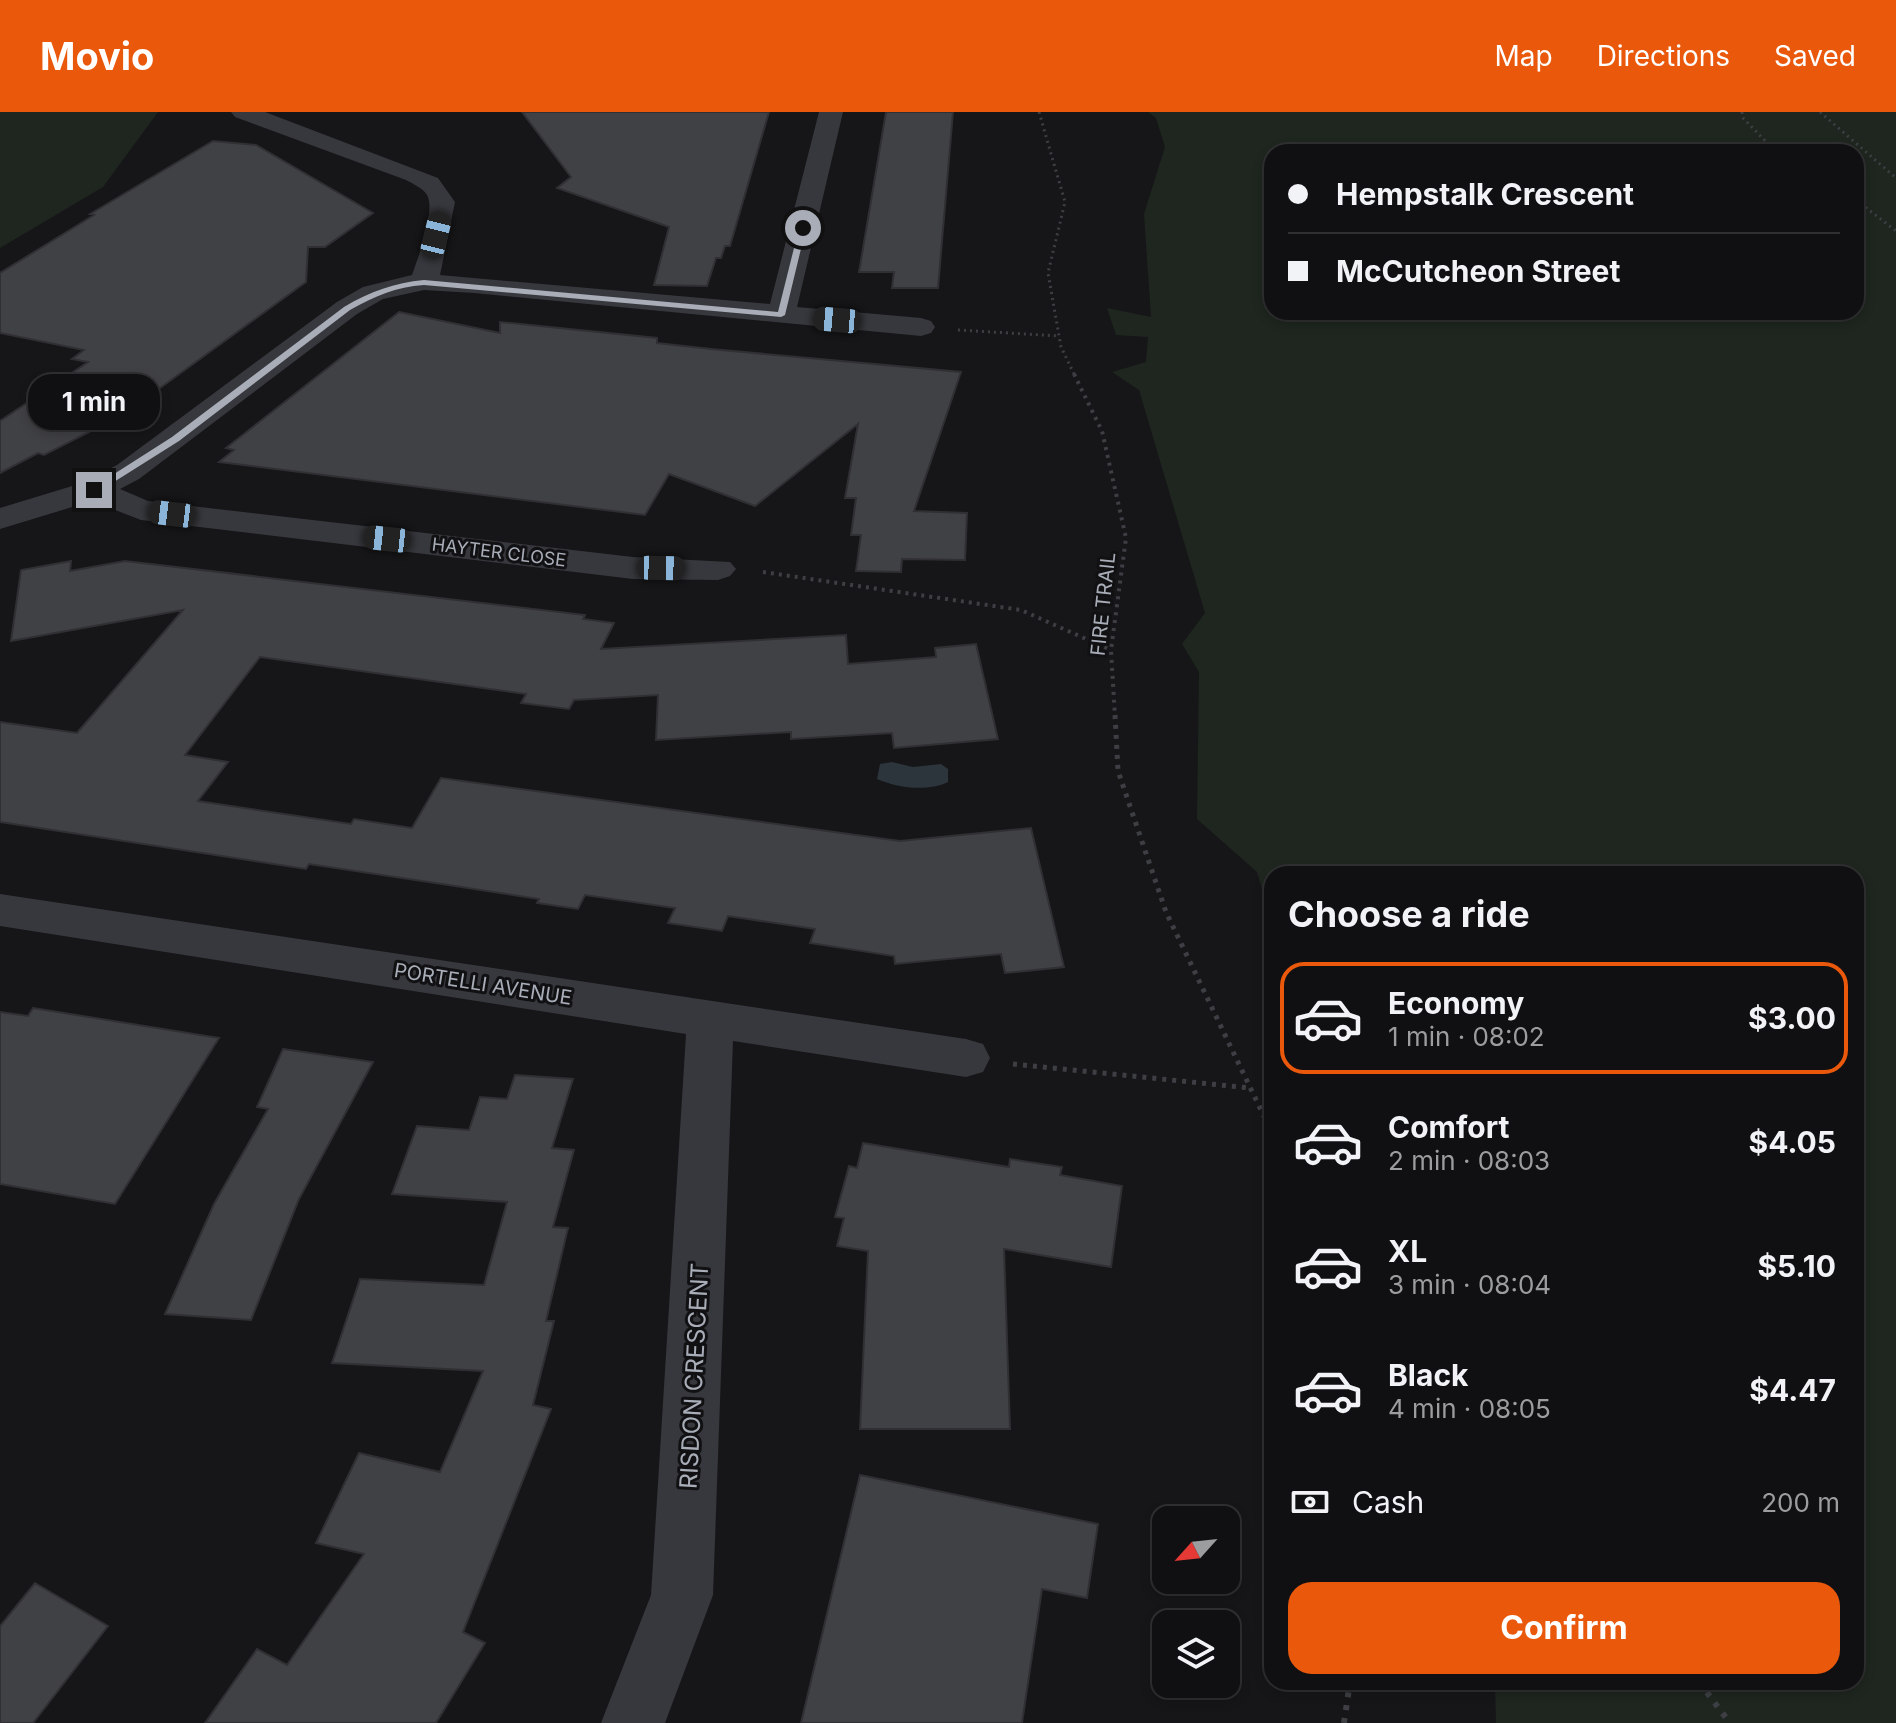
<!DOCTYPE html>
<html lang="en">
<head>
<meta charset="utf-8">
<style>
	:root { --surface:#101012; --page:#1e1e20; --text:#f1f3f6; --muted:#9c9d9f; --line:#303032; --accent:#ea580c }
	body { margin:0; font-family:Inter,sans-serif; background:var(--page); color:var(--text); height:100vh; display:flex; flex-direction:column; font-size:30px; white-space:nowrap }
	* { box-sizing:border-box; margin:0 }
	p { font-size:26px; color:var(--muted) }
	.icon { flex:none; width:44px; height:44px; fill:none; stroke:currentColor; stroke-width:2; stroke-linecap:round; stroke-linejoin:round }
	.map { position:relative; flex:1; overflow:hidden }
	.side { position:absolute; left:1264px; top:754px; width:600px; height:824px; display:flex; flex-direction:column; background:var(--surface); border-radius:24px; box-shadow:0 4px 12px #0003,0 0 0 2px var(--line) }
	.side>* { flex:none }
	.banner { position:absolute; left:1264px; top:32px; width:600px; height:176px; border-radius:24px; box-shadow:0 4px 12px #0003,0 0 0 2px var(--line); display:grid; align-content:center; height:176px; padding:0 24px; background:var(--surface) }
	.needle { width:52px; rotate:243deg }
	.fabs { position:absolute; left:1152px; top:1394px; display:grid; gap:16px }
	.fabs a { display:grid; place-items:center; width:88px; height:88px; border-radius:16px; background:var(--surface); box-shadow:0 4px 12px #0003,0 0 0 2px var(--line); font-size:40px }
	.end { position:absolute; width:36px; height:36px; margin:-18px; border:10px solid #a8adb8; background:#111; box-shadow:0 0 0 4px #111 }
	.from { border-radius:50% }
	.bubble { position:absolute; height:56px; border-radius:24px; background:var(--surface); box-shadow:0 4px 12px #0003,0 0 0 2px var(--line); font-size:26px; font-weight:700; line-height:56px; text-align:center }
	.car { position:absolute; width:24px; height:48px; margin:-24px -12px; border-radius:10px; box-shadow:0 0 6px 2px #0007; background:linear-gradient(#222 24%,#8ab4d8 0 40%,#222 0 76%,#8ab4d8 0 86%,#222 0) }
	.banner b { display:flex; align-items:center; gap:28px; height:76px; font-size:30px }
	.banner b+b { border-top:2px solid var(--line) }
	.banner i { width:20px; height:20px; background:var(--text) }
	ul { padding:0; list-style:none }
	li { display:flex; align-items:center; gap:24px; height:112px; margin:0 16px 12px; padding:0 8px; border:4px solid transparent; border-radius:24px }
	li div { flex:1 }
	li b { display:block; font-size:30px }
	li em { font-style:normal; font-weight:700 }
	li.active { border-color:var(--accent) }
	li>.icon { width:72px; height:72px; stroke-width:1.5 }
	h2 { padding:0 24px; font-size:36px; line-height:96px }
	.pay { display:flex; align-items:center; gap:20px; height:88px; padding:0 24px; font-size:30px }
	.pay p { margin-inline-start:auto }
	.primary-button { display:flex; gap:16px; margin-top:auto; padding:16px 24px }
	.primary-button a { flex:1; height:92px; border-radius:24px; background:var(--accent); color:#fff; font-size:32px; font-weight:700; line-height:92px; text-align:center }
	header { display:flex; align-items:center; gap:48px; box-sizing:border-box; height:112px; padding:0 40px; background:var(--accent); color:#fff }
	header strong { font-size:38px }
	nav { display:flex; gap:44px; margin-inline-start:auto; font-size:28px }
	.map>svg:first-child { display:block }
	.green { fill:#1e261f; fill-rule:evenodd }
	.water { fill:#2c353c }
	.building { fill:#404145; stroke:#303034; stroke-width:2 }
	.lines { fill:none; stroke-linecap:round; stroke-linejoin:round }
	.path-far3 { stroke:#3d3f44; stroke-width:3; stroke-dasharray:2 4; stroke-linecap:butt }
	.path-far2 { stroke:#3d3f44; stroke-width:4; stroke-dasharray:3 5; stroke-linecap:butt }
	.path-far1 { stroke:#3d3f44; stroke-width:5; stroke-dasharray:4 6; stroke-linecap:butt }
	.path { stroke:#3d3f44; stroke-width:6; stroke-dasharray:5 8; stroke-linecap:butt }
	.minor { fill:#37383d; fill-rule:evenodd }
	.route { fill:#a8adb8 }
	.labels { text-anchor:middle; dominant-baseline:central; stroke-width:6; stroke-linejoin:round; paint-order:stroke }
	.far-street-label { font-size:18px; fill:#a8adb8; stroke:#111113 }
	.street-label { font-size:20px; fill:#a8adb8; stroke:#111113 }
	.near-street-label { font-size:24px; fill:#a8adb8; stroke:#111113 }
</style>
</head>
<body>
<header>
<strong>Movio</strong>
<nav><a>Map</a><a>Directions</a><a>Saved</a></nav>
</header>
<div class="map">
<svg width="1896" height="1611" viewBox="0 0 1896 1611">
	<rect width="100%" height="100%" fill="#161618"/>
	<path class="green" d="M0,0H158L103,75L0,136Z
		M1148,0H1896V1611H1496L1495,1570H1856V762H1272V811L1257,760L1197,707L1199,560L1182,532L1205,501L1139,278L1112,260L1146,250L1148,225L1116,223L1107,196L1151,205L1144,102L1165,35L1156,6ZM1272,40H1856V200H1272Z"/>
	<path class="water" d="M892,650L913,655L941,652L948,657V670C927,680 898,676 877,667L880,652Z"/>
	<path class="building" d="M522,0H769L730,134H725L721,146H716L707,174L654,173L669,115L557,76L571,65Z
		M886,0H953L938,176H892L894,160H859Z
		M213,29L256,33L373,101L325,135H308L306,170L123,303L44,343L38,341L0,361V309L88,250L72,247L84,238L0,221V161L94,103L90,102Z
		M399,200L500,221V210L657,226V231L711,237L961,260L914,399L967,401L965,448L902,447L901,460L856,459L861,423H851L856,386H845L858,312L755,394L669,362L645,403L219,350L234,338L226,336Z
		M71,449L70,459L125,449L585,503L583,507L614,511L601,537L846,523L848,552L936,545L935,536L976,532L998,627L894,636L892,621L791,627V620L656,628L658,583L574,588L569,597L521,591L526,582L260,545L185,643L228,650L198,689L351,712L354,707L412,716L441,666L900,729L1031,716L1064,855L1005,861L1001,842L895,852L894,844L810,831L815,817L728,804L722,819L668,811L675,796L585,783L578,797L537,791L539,787L442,772L309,752L306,757L0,710V610L77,621L183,498L11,529L21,458Z
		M33,896L219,926L115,1092L0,1072V900L28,904Z
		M283,937L373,950L299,1087L251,1208L165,1202L214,1092L268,997L257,995Z
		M515,963L573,967L552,1036L574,1038L553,1115L568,1116L546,1209H554L533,1293L551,1297L463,1520L485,1531L436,1611H205L257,1537L287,1553L364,1442L316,1431L359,1341L440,1360L483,1259L332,1251L360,1167L484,1173L507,1090L392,1082L417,1014L469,1018L480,985L507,987Z
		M863,1031L1009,1055L1010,1047L1062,1055L1060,1063L1122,1074L1111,1155L1004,1137L1010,1317H860L868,1139L837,1134L844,1106L835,1105L849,1054L857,1056Z
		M860,1363L1098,1412L1087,1486L1042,1477L1022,1611H801Z
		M35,1471L108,1514L33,1611H0V1514Z"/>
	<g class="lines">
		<path class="path-far3" d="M1039,0L1065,90L1048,161L1061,235L1075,264
			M1742,0V5L1776,40
			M1820,0L1896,66
			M1856,88L1896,119
			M958,218L1059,224"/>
		<path class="path-far2" d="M1074,262L1102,319L1126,426L1111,538L1115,605
			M763,460L1021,498L1111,538"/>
		<path class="path-far1" d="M1115,603L1118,659L1166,800L1272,1021
			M1013,952L1250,976"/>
		<path class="path" d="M1699,1570L1730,1611
			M1344,1611L1350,1570"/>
		<path class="minor" d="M231,0H265L438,66L455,90L440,163L770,192L819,0H843L797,195L921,206L931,209L935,215L931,221L921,224L474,181L424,178L383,187L357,202L139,367L120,377L148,389L633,445L730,450L736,457L730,464L718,468L633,467L141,408L92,389L0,417V396L82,371L117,353L337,190L363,175L412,163C418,146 436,98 427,83C423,76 413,72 406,68L235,5Z
			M0,782L966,927L983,932L990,946L983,960L966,965L733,929L713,1483L665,1611H601L651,1483L686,922L0,814Z"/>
	</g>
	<path class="route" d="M803,113L806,116L785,203L781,205L424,173C396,175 375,184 350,198L179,329L98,380L89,378L172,325L344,195C371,179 394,171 424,168L778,200L799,116Z"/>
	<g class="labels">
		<g class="far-street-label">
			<text transform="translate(499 440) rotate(7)">HAYTER CLOSE</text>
		</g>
		<g class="street-label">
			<text transform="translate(1103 492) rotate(-84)">FIRE TRAIL</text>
			<text transform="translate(483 872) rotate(9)">PORTELLI AVENUE</text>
		</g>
		<g class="near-street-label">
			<text transform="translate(694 1264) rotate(-87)">RISDON CRESCENT</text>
		</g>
	</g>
</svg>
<div class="fabs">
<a><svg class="needle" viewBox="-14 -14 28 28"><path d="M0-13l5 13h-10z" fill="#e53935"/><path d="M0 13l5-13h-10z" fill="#9c9d9f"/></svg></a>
<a><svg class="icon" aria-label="layers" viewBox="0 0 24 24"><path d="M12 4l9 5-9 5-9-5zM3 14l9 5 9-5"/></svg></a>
</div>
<i class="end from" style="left:803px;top:116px"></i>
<i class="end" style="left:94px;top:378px"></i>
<div class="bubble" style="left:28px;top:262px;width:132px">1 min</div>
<i class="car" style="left:436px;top:123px;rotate:14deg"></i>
<i class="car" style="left:837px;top:208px;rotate:275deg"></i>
<i class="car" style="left:172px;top:402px;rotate:277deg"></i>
<i class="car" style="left:387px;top:427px;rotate:276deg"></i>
<i class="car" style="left:661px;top:456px;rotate:91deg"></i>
<div class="banner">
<b><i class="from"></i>Hempstalk Crescent</b>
<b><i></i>McCutcheon Street</b>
</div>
<section class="side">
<h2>Choose a ride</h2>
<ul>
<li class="active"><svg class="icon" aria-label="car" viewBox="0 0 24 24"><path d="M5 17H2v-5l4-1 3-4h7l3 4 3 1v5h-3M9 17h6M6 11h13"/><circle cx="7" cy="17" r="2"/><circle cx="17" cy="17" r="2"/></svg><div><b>Economy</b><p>1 min · 08:02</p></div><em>$3.00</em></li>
<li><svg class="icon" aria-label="car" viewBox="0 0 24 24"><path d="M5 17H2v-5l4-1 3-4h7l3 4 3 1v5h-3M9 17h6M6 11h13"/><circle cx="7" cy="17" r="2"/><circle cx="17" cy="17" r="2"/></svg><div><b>Comfort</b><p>2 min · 08:03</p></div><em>$4.05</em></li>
<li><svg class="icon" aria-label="car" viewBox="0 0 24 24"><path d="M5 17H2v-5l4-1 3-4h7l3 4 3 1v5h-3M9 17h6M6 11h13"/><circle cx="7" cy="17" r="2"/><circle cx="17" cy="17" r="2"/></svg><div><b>XL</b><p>3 min · 08:04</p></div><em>$5.10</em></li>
<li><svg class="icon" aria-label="car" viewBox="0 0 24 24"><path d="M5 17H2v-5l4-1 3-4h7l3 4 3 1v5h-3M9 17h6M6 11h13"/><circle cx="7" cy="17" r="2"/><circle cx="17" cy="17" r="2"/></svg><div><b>Black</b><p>4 min · 08:05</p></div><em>$4.47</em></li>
</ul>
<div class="pay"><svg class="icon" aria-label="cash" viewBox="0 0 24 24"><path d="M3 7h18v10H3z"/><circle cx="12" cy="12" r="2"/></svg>Cash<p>200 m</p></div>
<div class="primary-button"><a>Confirm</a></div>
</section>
</div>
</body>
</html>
